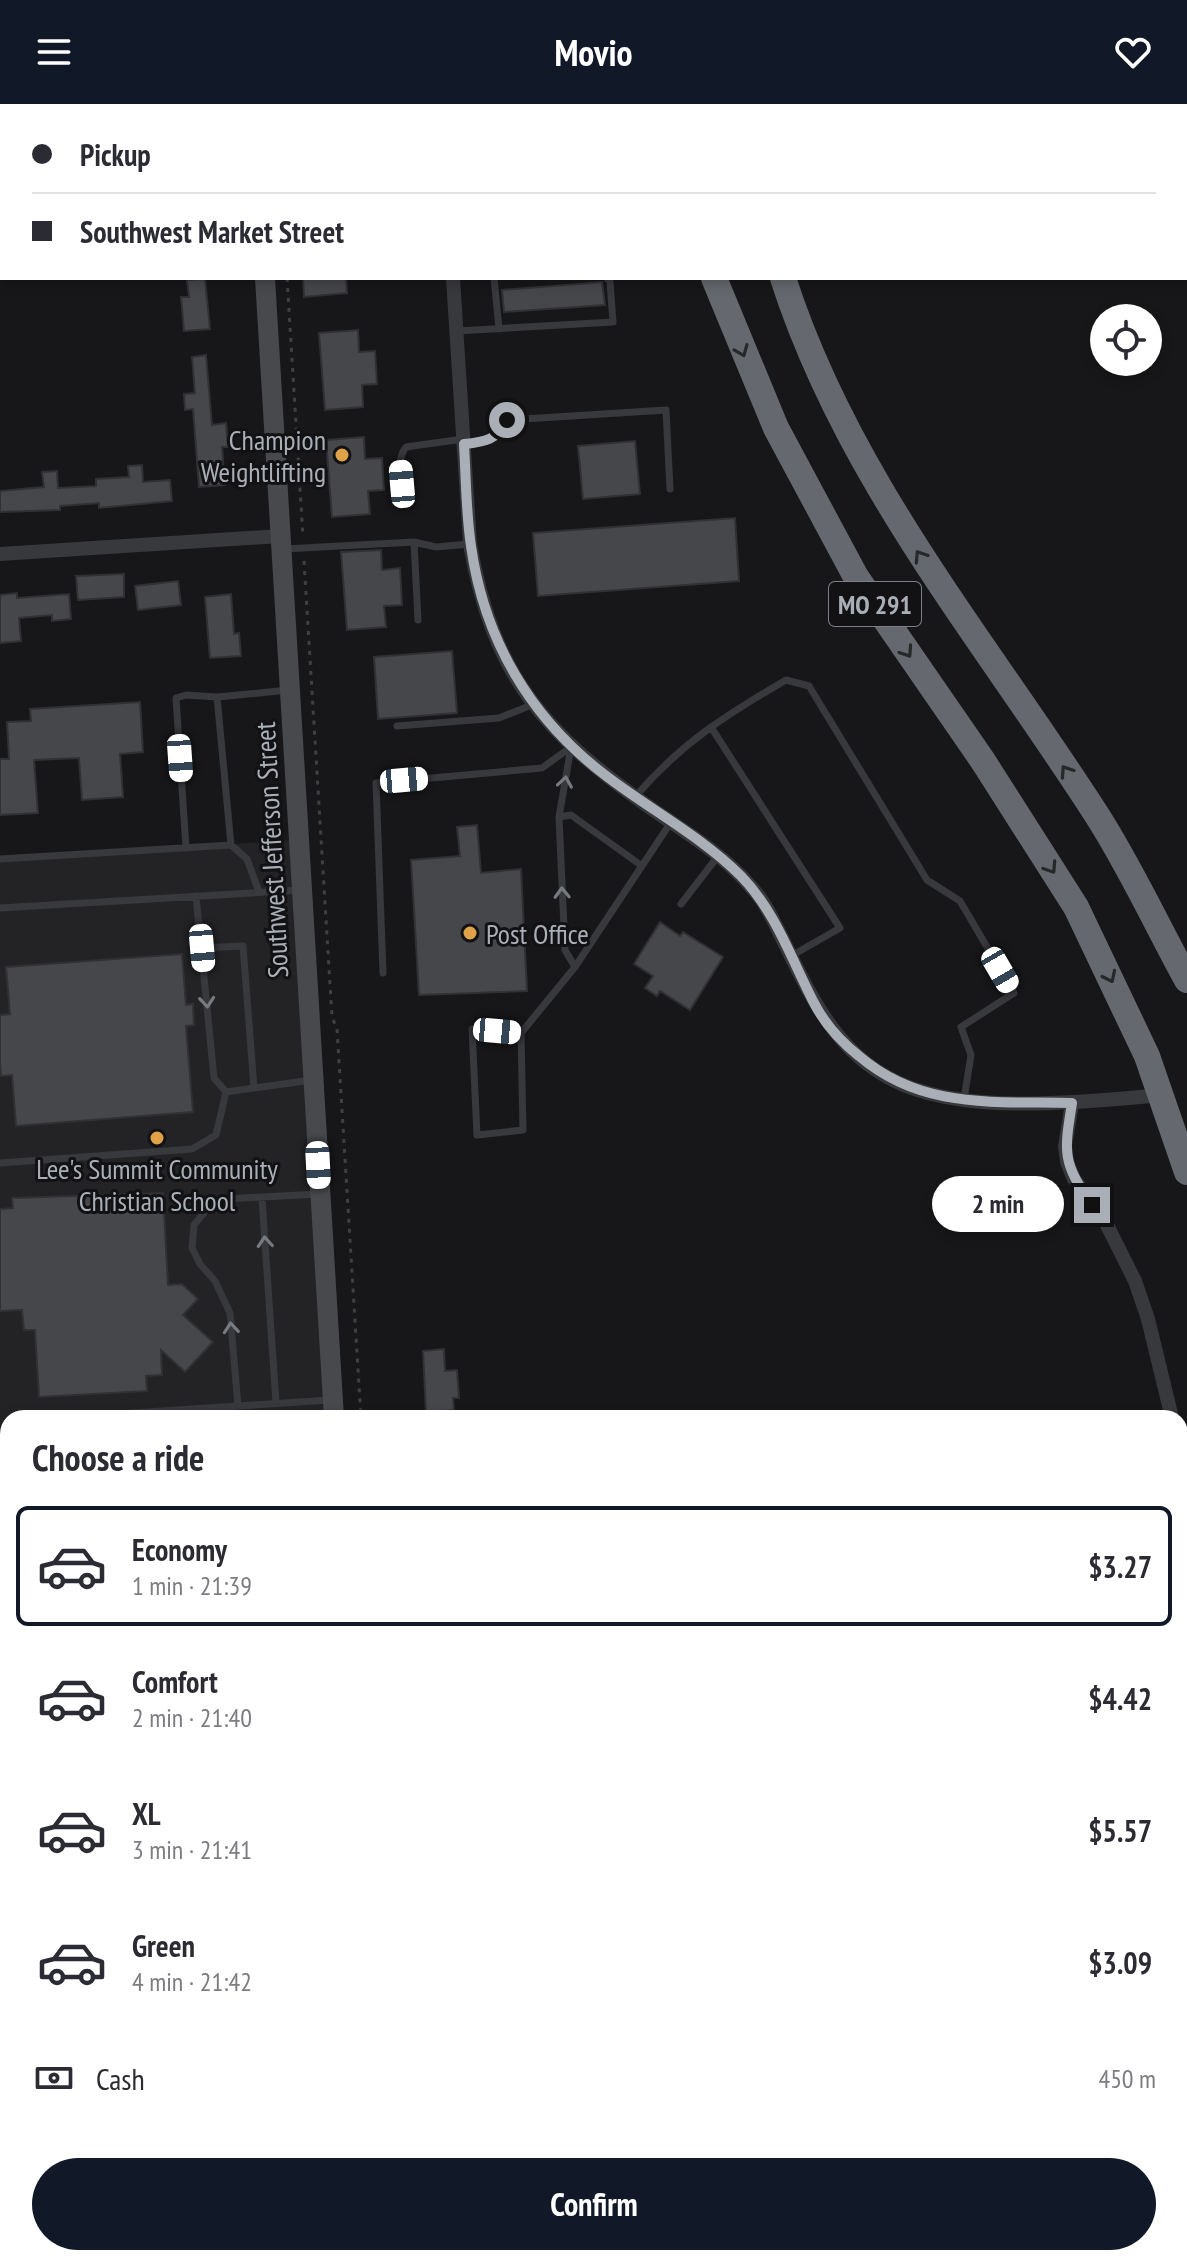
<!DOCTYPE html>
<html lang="en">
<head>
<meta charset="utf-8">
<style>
	:root { --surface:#fff; --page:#f7f7f7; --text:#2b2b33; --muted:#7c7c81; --line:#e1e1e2; --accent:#111827 }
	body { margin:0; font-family:"PT Sans Narrow",sans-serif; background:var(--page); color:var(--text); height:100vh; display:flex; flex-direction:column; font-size:30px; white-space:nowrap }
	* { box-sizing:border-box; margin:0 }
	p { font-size:26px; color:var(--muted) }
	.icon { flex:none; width:44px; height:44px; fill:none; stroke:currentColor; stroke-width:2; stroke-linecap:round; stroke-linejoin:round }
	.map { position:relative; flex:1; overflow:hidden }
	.drawer { position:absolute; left:0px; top:1306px; width:1188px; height:856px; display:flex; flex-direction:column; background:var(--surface); border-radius:24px 24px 0 0; box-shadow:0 4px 12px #0003 }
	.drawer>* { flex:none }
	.hud { position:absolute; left:0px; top:0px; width:1188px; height:176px; box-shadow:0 4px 12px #0003; display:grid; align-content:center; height:176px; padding:0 32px; background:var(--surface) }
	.fabs { position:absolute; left:1090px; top:200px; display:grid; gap:16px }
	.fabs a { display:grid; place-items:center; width:72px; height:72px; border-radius:50%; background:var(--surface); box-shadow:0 4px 12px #0003; font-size:40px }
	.end { position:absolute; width:36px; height:36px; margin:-18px; border:10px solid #aaafb7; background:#111; box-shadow:0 0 0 4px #111 }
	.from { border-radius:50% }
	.bubble { position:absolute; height:56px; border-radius:28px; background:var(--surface); box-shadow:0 4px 12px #0003; font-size:26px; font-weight:600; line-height:56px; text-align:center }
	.car { position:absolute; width:24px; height:48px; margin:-24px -12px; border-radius:10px; box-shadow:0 0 6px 2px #0007; background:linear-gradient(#fff 24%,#345 0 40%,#fff 0 76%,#345 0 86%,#fff 0) }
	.hud b { display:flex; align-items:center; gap:28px; height:76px; font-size:30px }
	.hud b+b { border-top:2px solid var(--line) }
	.hud i { width:20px; height:20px; background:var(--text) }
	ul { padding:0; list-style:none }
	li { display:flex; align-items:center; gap:24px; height:120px; margin:0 16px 12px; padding:0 16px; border:4px solid transparent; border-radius:12px }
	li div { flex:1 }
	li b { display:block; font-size:30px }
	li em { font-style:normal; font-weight:600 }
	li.selected { border-color:var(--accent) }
	li>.icon { width:72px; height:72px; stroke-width:1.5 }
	h2 { padding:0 32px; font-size:36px; line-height:96px }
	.pay { display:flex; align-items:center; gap:20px; height:88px; padding:0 32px; font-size:30px }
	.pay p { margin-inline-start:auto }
	.action { display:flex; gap:16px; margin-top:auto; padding:16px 32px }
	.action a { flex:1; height:92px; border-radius:48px; background:var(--accent); color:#fff; font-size:32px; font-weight:600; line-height:92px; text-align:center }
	header { display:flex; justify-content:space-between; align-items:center; height:104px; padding:0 32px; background:var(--accent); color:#fff; font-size:36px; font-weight:600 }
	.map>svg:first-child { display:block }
	.built { fill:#232326 }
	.building { fill:#46474b; stroke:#313134; stroke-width:2 }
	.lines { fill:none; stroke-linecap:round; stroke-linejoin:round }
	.path { stroke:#3e4044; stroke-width:3; stroke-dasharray:4 6; stroke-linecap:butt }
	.lane { stroke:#38393d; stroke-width:7 }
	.street { stroke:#38393d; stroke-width:14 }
	.secondary { stroke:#47494d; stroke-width:20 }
	.highway { stroke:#65686e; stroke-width:26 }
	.oneway { stroke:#27282a }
	.oneway2 { stroke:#777a80 }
	.route { stroke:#aaafb7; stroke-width:10 }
	.poi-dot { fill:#e0a248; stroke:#121214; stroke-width:3 }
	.labels { text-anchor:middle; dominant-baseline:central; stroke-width:6; stroke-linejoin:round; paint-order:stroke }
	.shield { fill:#121214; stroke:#7c8086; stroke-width:2 }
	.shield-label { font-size:26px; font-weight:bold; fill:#aaafb7 }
	.poi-label { font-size:28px; fill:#aaafb7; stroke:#121214; text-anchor:end }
	.street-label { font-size:28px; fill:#aaafb7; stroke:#121214 }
</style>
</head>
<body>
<header><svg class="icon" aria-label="menu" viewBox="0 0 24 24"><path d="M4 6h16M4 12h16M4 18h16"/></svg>Movio<svg class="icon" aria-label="heart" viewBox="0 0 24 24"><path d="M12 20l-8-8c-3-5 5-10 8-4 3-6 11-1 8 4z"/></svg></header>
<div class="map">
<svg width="1187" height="2162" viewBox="0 0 1187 2162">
	<rect width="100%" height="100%" fill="#171719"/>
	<path class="built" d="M299,736L327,1314H8V1585H0V754Z"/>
	<path class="building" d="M303,174H346L347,189L304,193Z
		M205,175L210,225L184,227L181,193H189L187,176Z
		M602,178L605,201L504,208L502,186Z
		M358,226L359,248L375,247L377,280L362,281L363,303L325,306L319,229Z
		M206,251L212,321L226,319L228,343H222L225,381L199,383L193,305L185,306L184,290L195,289L192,253Z
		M364,333L365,355L382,354L384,386L368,387L370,410L332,413L326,336Z
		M635,337L640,390L583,395L578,342Z
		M142,361L143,378L170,376L172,397L99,404V399L60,402V406L0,408V387L44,383L42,368L57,367L58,384L96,382V375L129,373L128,362Z
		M735,414L739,477L538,492L533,429Z
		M381,446L382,466L400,464L402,501L384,502L386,523L347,526L341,448Z
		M124,470V493L78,496L76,472Z
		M178,477L181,501L138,506L135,482Z
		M17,489V494L69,490L71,515L52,517V511L19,514L21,537L0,539V491Z
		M231,490L234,530L239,529L241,552L210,554L205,493Z
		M452,547L457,609L378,615L374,553Z
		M140,598L143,648L120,650L123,693L82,696L79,654L34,656L38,709L0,711V655H9L7,618L31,617L30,605Z
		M477,721L481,769L521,765L527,887L419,891L411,756L460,752L457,723Z
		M660,818L680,832L683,828L723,853L690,906L660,887L657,892L645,884L653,872L634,860Z
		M182,850L186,901L193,900L194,921L186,922L193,1008L16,1022L12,971L1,972L0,958V911L10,910L6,863Z
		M163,1089L168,1181L182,1180L198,1195L183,1211L213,1238L185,1268L161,1246L162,1271L146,1272L147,1287L39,1293L35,1226H24L22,1206L0,1207V1105L13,1104L12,1094Z
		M444,1245L445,1267L457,1266L459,1294H453L454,1306L426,1309L423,1247Z"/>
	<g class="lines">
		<path class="path" d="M279,0V2
			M287,174L303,433
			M304,457L332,913L337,925L361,1314
			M414,2154V2162"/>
		<path class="lane" d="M494,174L499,225
			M457,227L613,218L610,178L607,174
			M464,340C485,338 497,336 507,316L666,306L670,385
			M403,398C402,381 395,356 406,343L463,335
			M284,445L414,438
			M418,516L414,438L436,443L469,440
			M397,622L499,614L534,600
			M711,623L840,824L791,852
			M571,643L559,713L565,846L575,863
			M635,693C681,639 726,611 786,576L809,582L927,776L960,797L1014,889L961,923L971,951L964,995
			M559,713L571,711L642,762
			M231,741L217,593L289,586
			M186,744L176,594L186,591L217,593
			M0,755L231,741L247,755L259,788
			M196,792L214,974L226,988
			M681,800L718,752
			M0,804L301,786
			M202,844L243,842L254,984L312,976
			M383,869L376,679L542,664L571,643
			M521,929L472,925L477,1031L523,1026L521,929L575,863L671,718
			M226,988L254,984
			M0,1059L192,1045L216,1031L226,988
			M262,1095L276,1299
			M238,1302L230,1209L215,1177L200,1160L192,1144L194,1121L208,1104L226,1095L318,1090
			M57,1314L330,1296
			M1180,1429L1187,1428
			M0,1436L8,1442
			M1180,1563L1187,1561
			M1180,1832L1187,1831
			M81,2154L79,2159L82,2162
			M247,2154L265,2159V2162
			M1098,2154L1099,2162
			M1170,2154L1172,2162
			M190,2162L191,2154"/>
		<path class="street" d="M453,174L470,440C493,573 545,630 652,705C687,729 725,752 752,784C766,799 774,818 783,836C810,891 835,947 893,976C962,1012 1085,998 1162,991
			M0,450L280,432
			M1072,999L1065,1042L1067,1058L1074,1075L1107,1121L1135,1177L1148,1215L1172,1314
			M1180,1355L1187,1402
			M387,2154L388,2162"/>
		<path class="secondary" d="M254,0V2
			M853,2L883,0
			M1186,4H1187
			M0,69H2
			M265,174L334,1314
			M1180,2009L1187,2007
			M1180,2025L1187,2026
			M0,2086L8,2085"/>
		<path class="highway" d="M665,0V2
			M730,0L731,2
			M642,2L643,0
			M714,174L776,324L856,473L983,657L1076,803L1147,952L1187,1068
			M783,174C848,377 988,540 1100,716C1132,767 1158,823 1187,876"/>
	</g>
	<defs><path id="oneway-chevron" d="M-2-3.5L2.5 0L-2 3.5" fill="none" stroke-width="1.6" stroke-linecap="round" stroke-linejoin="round" transform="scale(2)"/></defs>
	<g class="oneway">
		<use href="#oneway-chevron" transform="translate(742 247) rotate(68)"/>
		<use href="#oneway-chevron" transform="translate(920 452) rotate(-123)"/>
		<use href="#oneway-chevron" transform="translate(907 548) rotate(56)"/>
		<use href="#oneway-chevron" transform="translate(1066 667) rotate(-124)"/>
		<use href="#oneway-chevron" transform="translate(1051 764) rotate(57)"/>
		<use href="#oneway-chevron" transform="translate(1110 873) rotate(64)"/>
	</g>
	<g class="oneway2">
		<use href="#oneway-chevron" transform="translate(565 678) rotate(-81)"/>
		<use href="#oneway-chevron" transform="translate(562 789) rotate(-92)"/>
		<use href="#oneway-chevron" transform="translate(207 898) rotate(85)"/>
		<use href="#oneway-chevron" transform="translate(265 1138) rotate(-94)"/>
		<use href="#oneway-chevron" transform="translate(231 1224) rotate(-95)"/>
	</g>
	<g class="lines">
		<path class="route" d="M507,316C497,336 485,338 464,340C466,374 466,409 471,442C484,535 530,614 605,671C649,705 701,732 741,772C775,807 791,854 813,897C824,919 840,937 859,952C922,1006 995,997 1072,999C1064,1049 1062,1058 1092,1101"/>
	</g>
	<g class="poi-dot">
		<circle cx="342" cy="351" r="8"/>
		<circle cx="470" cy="829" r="8"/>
		<circle cx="157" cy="1034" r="8"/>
	</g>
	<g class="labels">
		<rect class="shield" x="829" y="478" width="92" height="44" rx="6"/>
		<g class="shield-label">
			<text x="875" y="500">MO 291</text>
		</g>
		<g class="poi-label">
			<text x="326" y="335">Champion<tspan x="326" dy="32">Weightlifting</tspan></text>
			<text x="486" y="829" text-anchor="start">Post Office</text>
			<text x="157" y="1064" text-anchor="middle">Lee's Summit Community<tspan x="157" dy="32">Christian School</tspan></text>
		</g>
		<g class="street-label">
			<text transform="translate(271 746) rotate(-93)">Southwest Jefferson Street</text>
		</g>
	</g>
</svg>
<div class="fabs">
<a><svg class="icon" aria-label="locate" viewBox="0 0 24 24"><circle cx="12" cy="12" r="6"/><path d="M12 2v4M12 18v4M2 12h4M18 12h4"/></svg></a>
</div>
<i class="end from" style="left:507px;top:316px"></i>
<i class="end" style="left:1092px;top:1101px"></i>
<div class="bubble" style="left:932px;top:1072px;width:132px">2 min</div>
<i class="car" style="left:402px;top:380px;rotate:355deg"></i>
<i class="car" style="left:180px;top:654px;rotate:176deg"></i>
<i class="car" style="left:404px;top:676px;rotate:85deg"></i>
<i class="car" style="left:202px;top:844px;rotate:175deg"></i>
<i class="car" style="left:1000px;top:866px;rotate:150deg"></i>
<i class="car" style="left:497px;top:927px;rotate:95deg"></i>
<i class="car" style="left:318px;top:1061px;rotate:177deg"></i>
<div class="hud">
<b><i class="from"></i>Pickup</b>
<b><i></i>Southwest Market Street</b>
</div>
<section class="drawer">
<h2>Choose a ride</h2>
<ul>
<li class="selected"><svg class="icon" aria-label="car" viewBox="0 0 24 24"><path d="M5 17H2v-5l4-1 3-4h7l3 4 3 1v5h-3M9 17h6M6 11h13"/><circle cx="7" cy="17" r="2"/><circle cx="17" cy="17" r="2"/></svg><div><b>Economy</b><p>1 min · 21:39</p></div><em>$3.27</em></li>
<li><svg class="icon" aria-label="car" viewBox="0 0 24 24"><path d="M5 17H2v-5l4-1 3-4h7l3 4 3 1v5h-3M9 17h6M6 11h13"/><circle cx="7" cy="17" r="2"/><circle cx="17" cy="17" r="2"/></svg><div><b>Comfort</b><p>2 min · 21:40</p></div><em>$4.42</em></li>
<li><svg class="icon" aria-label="car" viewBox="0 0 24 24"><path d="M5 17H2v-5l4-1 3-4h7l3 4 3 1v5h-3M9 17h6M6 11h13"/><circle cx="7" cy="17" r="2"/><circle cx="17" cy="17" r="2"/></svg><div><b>XL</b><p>3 min · 21:41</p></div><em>$5.57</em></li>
<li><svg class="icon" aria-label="car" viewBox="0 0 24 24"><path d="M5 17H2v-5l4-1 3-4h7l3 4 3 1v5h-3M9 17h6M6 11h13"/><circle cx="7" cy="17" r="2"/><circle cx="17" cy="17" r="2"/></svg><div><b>Green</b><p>4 min · 21:42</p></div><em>$3.09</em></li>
</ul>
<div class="pay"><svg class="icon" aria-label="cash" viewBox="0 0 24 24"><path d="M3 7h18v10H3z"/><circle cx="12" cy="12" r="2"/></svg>Cash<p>450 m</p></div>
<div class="action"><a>Confirm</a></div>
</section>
</div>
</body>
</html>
